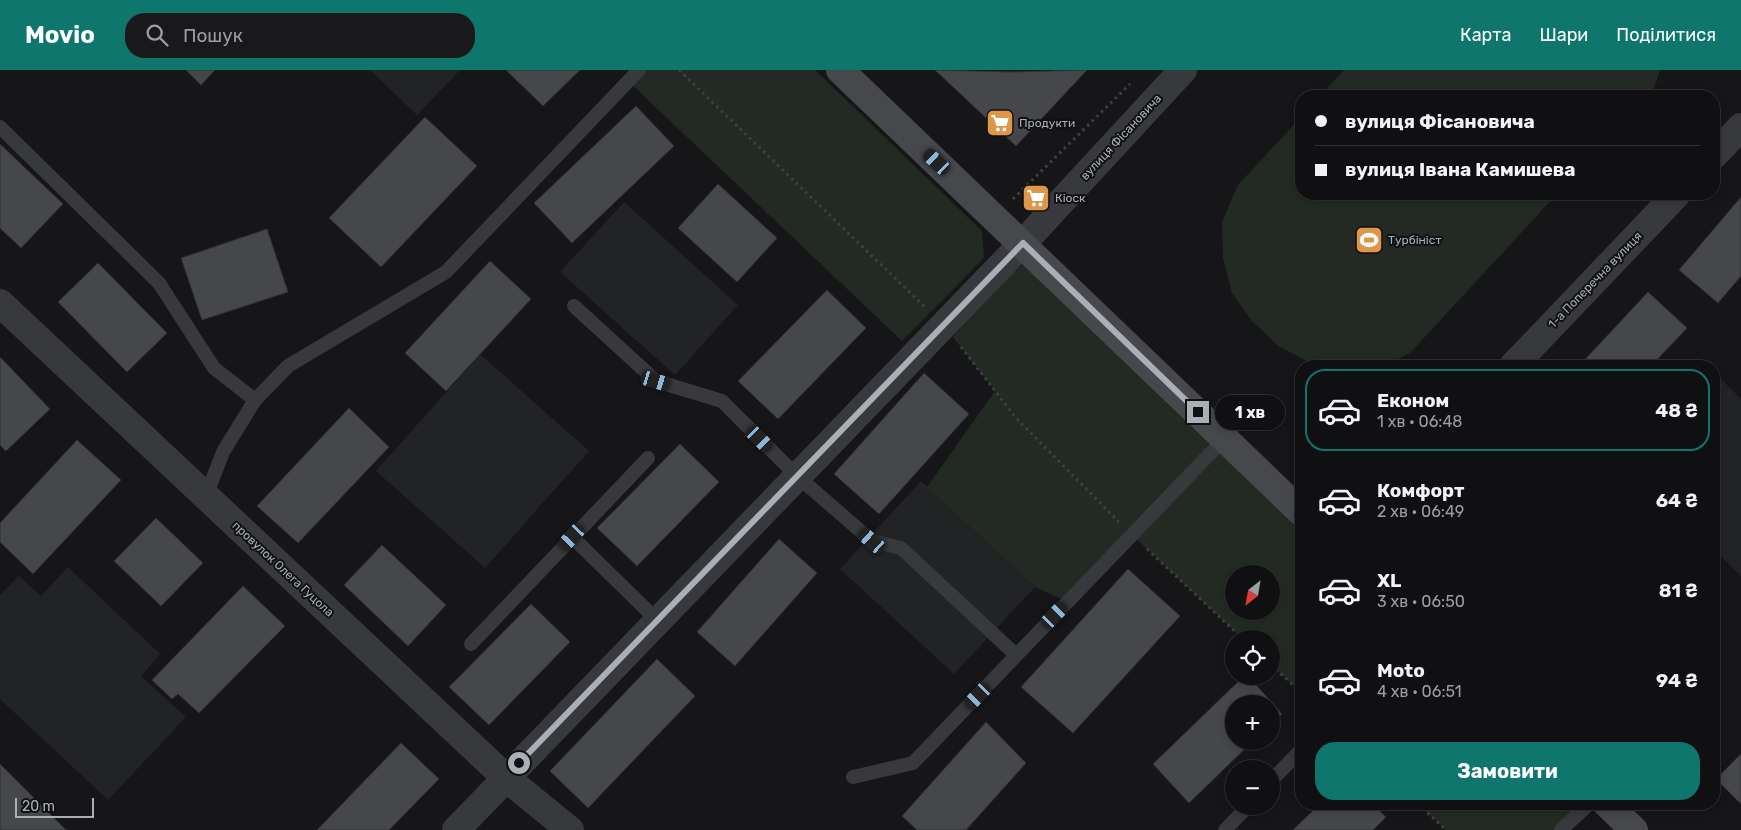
<!DOCTYPE html>
<html lang="uk">
<head>
<meta charset="utf-8">
<style>
	:root { --surface:#101012; --page:#19191b; --text:#f1f3f6; --muted:#9c9d9f; --line:#303032; --accent:#0f766e }
	body { margin:0; font-family:Rubik,sans-serif; background:var(--page); color:var(--text); height:100vh; display:flex; flex-direction:column; font-size:19px; white-space:nowrap }
	* { box-sizing:border-box; margin:0 }
	p { font-size:16px; color:var(--muted) }
	.icon { flex:none; width:28px; height:28px; fill:none; stroke:currentColor; stroke-width:2; stroke-linecap:round; stroke-linejoin:round }
	.map { position:relative; flex:1; overflow:hidden }
	.side { position:absolute; left:1295px; top:290px; width:425px; height:450px; display:flex; flex-direction:column; background:var(--surface); border-radius:20px; box-shadow:0 2px 8px #0003,0 0 0 1px var(--line) }
	.side>* { flex:none }
	.hud { position:absolute; left:1295px; top:20px; width:425px; height:110px; border-radius:20px; box-shadow:0 2px 8px #0003,0 0 0 1px var(--line); display:grid; align-content:center; height:110px; padding:0 20px; background:var(--surface) }
	.needle { width:32px; rotate:211deg }
	.controls { position:absolute; left:1225px; top:495px; display:grid; gap:10px }
	.controls a { display:grid; place-items:center; width:55px; height:55px; border-radius:50%; background:var(--surface); box-shadow:0 2px 8px #0003,0 0 0 1px var(--line); font-size:25px }
	.scale { position:absolute; left:15px; bottom:12px; width:79px; box-sizing:border-box; padding-left:5px; border:2px solid #aaafb6; border-top:0; font-size:14px; line-height:18px; white-space:nowrap; color:#aaafb6; -webkit-text-stroke:4px #111113; paint-order:stroke }
	.end { position:absolute; width:22px; height:22px; margin:-11px; border:6px solid #aaafb6; background:#111; box-shadow:0 0 0 2px #111 }
	.from { border-radius:50% }
	.bubble { position:absolute; height:35px; border-radius:18px; background:var(--surface); box-shadow:0 2px 8px #0003,0 0 0 1px var(--line); font-size:16px; font-weight:700; line-height:35px; text-align:center }
	.car { position:absolute; width:15px; height:30px; margin:-15px -8px; border-radius:6px; box-shadow:0 0 4px 1px #0007; background:linear-gradient(#222 24%,#8ab4d8 0 40%,#222 0 76%,#8ab4d8 0 86%,#222 0) }
	.hud b { display:flex; align-items:center; gap:18px; height:48px; font-size:19px }
	.hud b+b { border-top:1px solid var(--line) }
	.hud i { width:12px; height:12px; background:var(--text) }
	ul { padding:9px 0 0; list-style:none }
	li { display:flex; align-items:center; gap:15px; height:82px; margin:0 10px 8px; padding:0 10px; border:2px solid transparent; border-radius:20px }
	li div { flex:1 }
	li b { display:block; font-size:19px }
	li em { font-style:normal; font-weight:700 }
	li.on { border-color:var(--accent) }
	li>.icon { width:45px; height:45px; stroke-width:1.5 }
	.cta { display:flex; gap:10px; margin-top:auto; padding:10px 20px }
	.cta a { flex:1; height:58px; border-radius:20px; background:var(--accent); color:#fff; font-size:20px; font-weight:700; line-height:58px; text-align:center }
	header { display:flex; align-items:center; gap:30px; box-sizing:border-box; height:70px; padding:0 25px; background:var(--accent); color:#fff }
	header strong { font-size:24px }
	nav { display:flex; gap:28px; margin-inline-start:auto; font-size:18px }
	.search { width:350px; height:45px; background:var(--page); display:flex; align-items:center; gap:12px; box-sizing:border-box; padding:0 18px; border-radius:20px; color:var(--muted); font-size:19px }
	.map>svg:first-child { display:block }
	.built { fill:#222325 }
	.green { fill:#232a23; fill-rule:evenodd }
	.building { fill:#45474a; stroke:#303134 }
	.lines { fill:none; stroke-linecap:round; stroke-linejoin:round }
	.path { stroke:#3e4043; stroke-width:3; stroke-dasharray:2.5 4; stroke-linecap:butt }
	.lane { stroke:#38393c; stroke-width:14 }
	.street { stroke:#38393c; stroke-width:28 }
	.secondary { stroke:#46484c; stroke-width:28 }
	.route { stroke:#aaafb6; stroke-width:6 }
	.labels { text-anchor:middle; dominant-baseline:central; stroke-width:4; stroke-linejoin:round; paint-order:stroke }
	.poi-label { font-size:12px; fill:#aaafb6; stroke:#111113; text-anchor:start }
	.street-label { font-size:12px; fill:#aaafb6; stroke:#111113 }
</style>
</head>
<body>
<header>
<strong>Movio</strong>
<div class="search"><svg class="icon" aria-label="search" viewBox="0 0 24 24"><circle cx="10" cy="10" r="6"/><path d="M15 15l6 6"/></svg>Пошук</div>
<nav><a>Карта</a><a>Шари</a><a>Поділитися</a></nav>
</header>
<div class="map">
<svg width="1741" height="760" viewBox="0 0 1741 760">
	<rect width="100%" height="100%" fill="#161618"/>
	<path class="built" d="M370,0H460L417,45Z
		M624,132L738,235L675,305L560,202Z
		M480,284L589,381L485,498L376,401Z
		M1716,304L1741,329V506L1714,480V306Z
		M921,411L1035,517L954,604L840,499Z
		M68,497L160,584L141,606L186,647L108,730L0,629V525L19,506L41,526Z"/>
	<path class="green" d="M639,0H815L982,161L984,188L902,271L628,11Z
		M1344,0H1660L1654,18L1646,26H1320Z
		M1301,47V124H1557L1411,282L1385,296H1321L1310,293L1277,275L1252,251L1232,223L1223,188L1222,152L1238,115Z
		M1036,186L1301,441V622L1271,595V569H1243L1132,465L1068,532L1035,517L927,417L995,321L953,267L1005,208ZM1234,504H1271V541H1234Z
		M1418,734H1589L1561,760H1446Z"/>
	<path class="building" d="M186,0H215L201,15Z
		M506,0H580L543,36Z
		M935,0L1012,2L1087,0L1016,76Z
		M636,36L674,76L572,173L534,133Z
		M425,47L477,96L381,197L329,148Z
		M0,74L63,134L21,178L0,158Z
		M718,114L777,168L737,212L678,158Z
		M1741,127V206L1718,233L1679,200Z
		M267,159L288,222L202,250L181,188Z
		M490,191L531,229L446,321L405,283Z
		M98,193L167,263L127,302L58,232Z
		M827,220L866,258L778,349L738,311Z
		M1648,222L1687,258L1651,296H1579Z
		M0,287L50,339L6,381L0,375Z
		M924,303L969,344L879,444L834,404Z
		M349,338L389,377L298,473L257,436Z
		M77,370L121,410L33,504L0,472V453Z
		M680,374L719,412L637,496L597,458Z
		M156,448L203,493L161,536L114,491Z
		M779,469L817,503L735,596L697,562Z
		M382,475L446,535L408,576L344,515Z
		M1128,499L1180,546L1073,663L1021,617Z
		M243,516L285,556L199,643L178,624L172,629L152,610Z
		M531,534L570,572L489,655L449,617Z
		M657,589L695,626L588,738L550,701Z
		M1244,606H1248L1282,644L1271,654V634H1234V671H1253L1189,733L1153,694Z
		M986,652L1026,693L966,760H917L902,746Z
		M401,673L439,709L389,760H317Z
		M1741,684V734L1716,709Z
		M0,694L66,760H0Z
		M1320,734H1372L1386,747L1373,760H1293Z"/>
	<g class="lines">
		<path class="path" d="M679,0L925,237
			M1013,129L1130,14
			M961,277L1016,348L1119,452
			M1147,479L1243,569
			M1271,595L1301,622
			M1418,734L1446,760"/>
		<path class="lane" d="M0,57L159,213L214,298L255,330
			M574,236L656,311L722,331L797,406L872,471L901,478L1016,585
			M206,426L223,382L255,330L288,296L446,202L639,0
			M572,467L657,550
			M471,574L648,388
			M853,707L913,693L1225,368
			M1271,711L1301,680
			M1225,760L1248,736
			M1561,760L1589,734"/>
		<path class="street" d="M1714,85L1741,57
			M0,233L505,707L570,760
			M1513,296L1677,124
			M456,760L1023,173L1183,0"/>
		<path class="secondary" d="M840,0L1301,442
			M1607,734L1634,760"/>
	</g>
	<g class="lines">
		<path class="route" d="M519,693L1023,173L1198,342"/>
	</g>
	<defs>
		<g id="supermarket-square" transform="scale(1.4375)"><rect x="-9" y="-9" width="18" height="18" rx="4" fill="#de9748" stroke="#111113"/><path d="M-6-5.5h2.5l.6 2H6L4.5 2H-2.5L-4.4-4H-6ZM-1.5 3.2a1.3 1.3 0 1 0 .1 0ZM3 3.2a1.3 1.3 0 1 0 .1 0Z" fill="#fff"/></g>
		<g id="stadium-square" transform="scale(1.4375)"><rect x="-9" y="-9" width="18" height="18" rx="4" fill="#de9748" stroke="#111113"/><path d="M0-5a6.5 5 0 1 0 0 10a6.5 5 0 1 0 0-10ZM-3.5-1.8h7v3.6h-7Z" fill="#fff"/></g>
	</defs>
	<g fill-rule="evenodd">
		<use href="#supermarket-square" x="1000" y="53"/>
		<use href="#supermarket-square" x="1036" y="128"/>
		<use href="#stadium-square" x="1369" y="170"/>
	</g>
	<g class="labels">
		<g class="poi-label">
			<text x="1019" y="53">Продукти</text>
			<text x="1055" y="128">Кіоск</text>
			<text x="1388" y="170">Турбініст</text>
		</g>
		<g class="street-label">
			<text transform="translate(1121 67) rotate(-47)">вулиця Фісановича</text>
			<text transform="translate(1595 210) rotate(-46)">1-а Поперечна вулиця</text>
			<text transform="translate(283 499) rotate(43)">провулок Олега Гуцола</text>
		</g>
	</g>
</svg>
<div class="controls">
<a><svg class="needle" viewBox="-14 -14 28 28"><path d="M0-13l5 13h-10z" fill="#e53935"/><path d="M0 13l5-13h-10z" fill="#9c9d9f"/></svg></a>
<a><svg class="icon" aria-label="locate" viewBox="0 0 24 24"><circle cx="12" cy="12" r="6"/><path d="M12 2v4M12 18v4M2 12h4M18 12h4"/></svg></a>
<a>+</a>
<a>−</a>
</div>
<div class="scale">20 m</div>
<i class="end from" style="left:519px;top:693px"></i>
<i class="end" style="left:1198px;top:342px"></i>
<div class="bubble" style="left:1215px;top:325px;width:70px">1 хв</div>
<i class="car" style="left:937px;top:92px;rotate:313deg"></i>
<i class="car" style="left:656px;top:311px;rotate:107deg"></i>
<i class="car" style="left:760px;top:369px;rotate:135deg"></i>
<i class="car" style="left:572px;top:467px;rotate:223deg"></i>
<i class="car" style="left:872px;top:471px;rotate:311deg"></i>
<i class="car" style="left:1055px;top:545px;rotate:44deg"></i>
<i class="car" style="left:978px;top:626px;rotate:224deg"></i>
<div class="hud">
<b><i class="from"></i>вулиця Фісановича</b>
<b><i></i>вулиця Івана Камишева</b>
</div>
<section class="side">
<ul>
<li class="on"><svg class="icon" aria-label="car" viewBox="0 0 24 24"><path d="M5 17H2v-5l4-1 3-4h7l3 4 3 1v5h-3M9 17h6M6 11h13"/><circle cx="7" cy="17" r="2"/><circle cx="17" cy="17" r="2"/></svg><div><b>Економ</b><p>1 хв · 06:48</p></div><em>48 ₴</em></li>
<li><svg class="icon" aria-label="car" viewBox="0 0 24 24"><path d="M5 17H2v-5l4-1 3-4h7l3 4 3 1v5h-3M9 17h6M6 11h13"/><circle cx="7" cy="17" r="2"/><circle cx="17" cy="17" r="2"/></svg><div><b>Комфорт</b><p>2 хв · 06:49</p></div><em>64 ₴</em></li>
<li><svg class="icon" aria-label="car" viewBox="0 0 24 24"><path d="M5 17H2v-5l4-1 3-4h7l3 4 3 1v5h-3M9 17h6M6 11h13"/><circle cx="7" cy="17" r="2"/><circle cx="17" cy="17" r="2"/></svg><div><b>XL</b><p>3 хв · 06:50</p></div><em>81 ₴</em></li>
<li><svg class="icon" aria-label="car" viewBox="0 0 24 24"><path d="M5 17H2v-5l4-1 3-4h7l3 4 3 1v5h-3M9 17h6M6 11h13"/><circle cx="7" cy="17" r="2"/><circle cx="17" cy="17" r="2"/></svg><div><b>Moto</b><p>4 хв · 06:51</p></div><em>94 ₴</em></li>
</ul>
<div class="cta"><a>Замовити</a></div>
</section>
</div>
</body>
</html>
